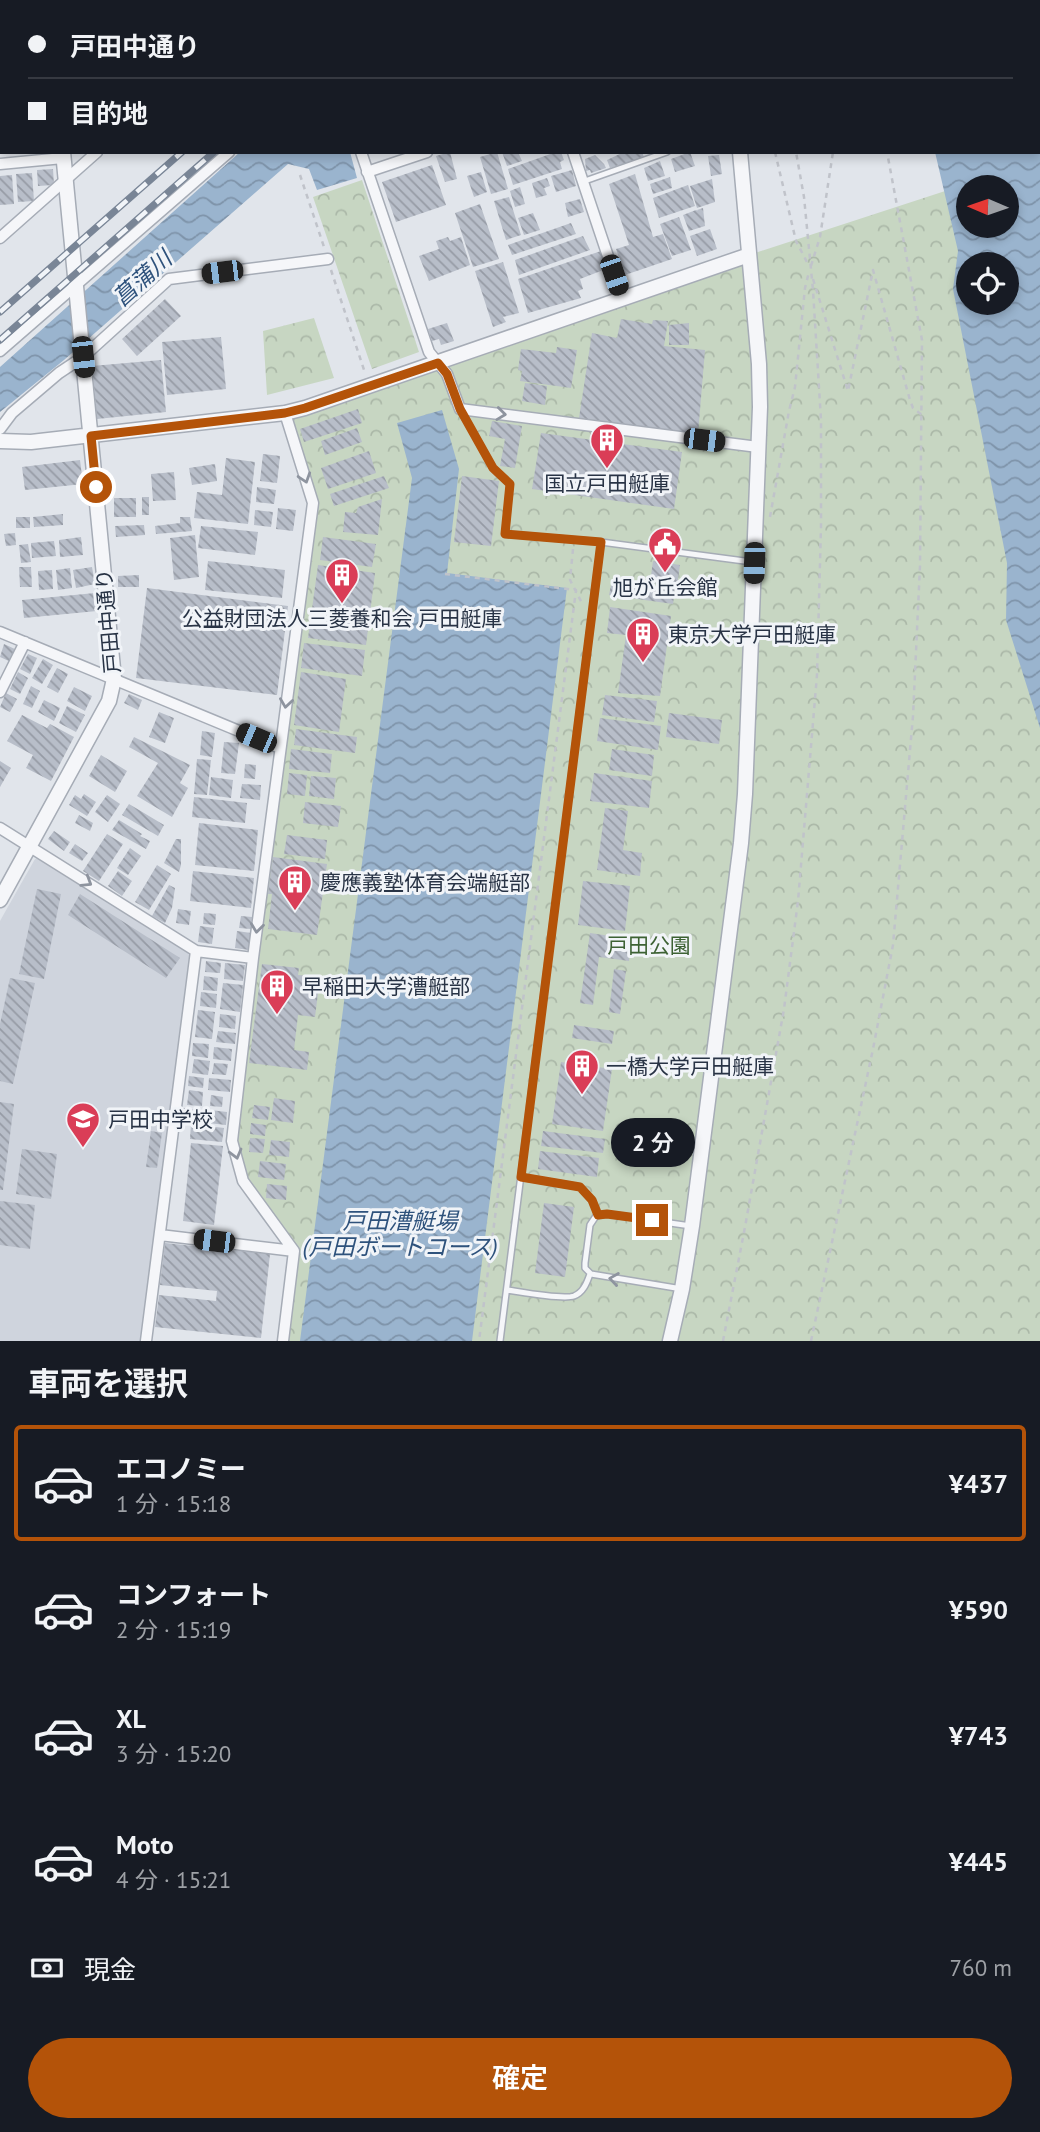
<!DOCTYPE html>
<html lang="ja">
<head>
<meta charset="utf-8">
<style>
	:root { --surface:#171b24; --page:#242831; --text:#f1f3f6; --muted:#9ea1a6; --line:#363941; --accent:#b45309 }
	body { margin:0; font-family:"PT Sans","Noto Sans JP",sans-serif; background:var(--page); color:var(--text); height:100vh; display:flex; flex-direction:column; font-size:26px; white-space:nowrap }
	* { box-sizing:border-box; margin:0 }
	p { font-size:23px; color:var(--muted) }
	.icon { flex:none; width:38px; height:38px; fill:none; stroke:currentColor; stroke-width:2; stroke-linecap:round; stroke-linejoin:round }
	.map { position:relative; height:1341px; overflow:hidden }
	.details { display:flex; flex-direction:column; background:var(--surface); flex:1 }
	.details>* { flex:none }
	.top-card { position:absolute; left:0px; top:0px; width:1041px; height:154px; box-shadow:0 4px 10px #0003; display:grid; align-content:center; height:154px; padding:0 28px; background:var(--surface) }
	.needle { width:46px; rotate:272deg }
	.buttons { position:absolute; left:956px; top:175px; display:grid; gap:14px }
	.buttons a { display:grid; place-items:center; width:63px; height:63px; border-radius:50%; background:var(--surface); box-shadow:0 4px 10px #0003; font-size:35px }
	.end { position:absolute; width:32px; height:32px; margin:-16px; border:9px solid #b45309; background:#fff; box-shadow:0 0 0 4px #fff }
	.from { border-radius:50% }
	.bubble { position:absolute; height:49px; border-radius:24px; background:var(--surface); box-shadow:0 4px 10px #0003; font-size:23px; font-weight:600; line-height:49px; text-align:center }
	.car { position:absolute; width:21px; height:42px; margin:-21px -10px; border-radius:9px; box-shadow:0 0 5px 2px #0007; background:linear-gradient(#222 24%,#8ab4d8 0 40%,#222 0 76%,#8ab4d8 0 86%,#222 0) }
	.top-card b { display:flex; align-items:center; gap:24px; height:66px; font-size:26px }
	.top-card b+b { border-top:2px solid var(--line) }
	.top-card i { width:18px; height:18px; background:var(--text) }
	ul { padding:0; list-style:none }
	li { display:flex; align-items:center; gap:21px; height:116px; margin:0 14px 10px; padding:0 14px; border:4px solid transparent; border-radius:7px }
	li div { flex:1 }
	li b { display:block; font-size:26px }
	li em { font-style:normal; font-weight:600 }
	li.active { border-color:var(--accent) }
	li>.icon { width:63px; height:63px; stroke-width:1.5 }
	h2 { padding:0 28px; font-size:32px; line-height:84px }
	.pay { display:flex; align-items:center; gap:18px; height:77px; padding:0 28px; font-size:26px }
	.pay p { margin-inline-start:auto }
	.primary-button { display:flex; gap:14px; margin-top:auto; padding:14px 28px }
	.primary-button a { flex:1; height:80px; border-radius:42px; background:var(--accent); color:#fff; font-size:28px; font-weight:600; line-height:80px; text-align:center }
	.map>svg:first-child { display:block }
	.built { fill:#cfd4dd }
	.park { fill:url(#park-crowns); fill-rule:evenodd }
	.water { fill:url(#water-waves); fill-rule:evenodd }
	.building { fill:url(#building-back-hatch) }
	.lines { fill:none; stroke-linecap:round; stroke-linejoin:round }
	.service-casing { stroke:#a6acb6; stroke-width:8 }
	.minor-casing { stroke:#a6acb6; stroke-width:13 }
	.tertiary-casing { stroke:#a6acb6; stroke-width:17 }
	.trunk-casing { stroke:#8793a3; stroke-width:22 }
	.path { stroke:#c0c3ca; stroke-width:2.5; stroke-dasharray:5 5; stroke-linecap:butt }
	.service { stroke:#f5f6f9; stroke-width:5 }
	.minor { stroke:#f5f6f9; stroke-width:10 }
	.tertiary { stroke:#f5f6f9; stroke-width:14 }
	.trunk { stroke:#fff; stroke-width:19 }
	.rail-casing { stroke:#798596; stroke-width:7 }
	.rail { stroke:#f1f4f8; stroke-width:4.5; stroke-dasharray:13; stroke-linecap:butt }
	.path-bridge { stroke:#c0c3ca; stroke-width:2.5; stroke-dasharray:5 5; stroke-linecap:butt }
	.oneway { stroke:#8e949f }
	.route { stroke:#b45309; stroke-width:9 }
	.labels { text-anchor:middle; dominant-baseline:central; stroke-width:6; stroke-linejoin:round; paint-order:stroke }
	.poi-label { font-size:21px; fill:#283345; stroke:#f1f4f8; text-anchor:start }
	.street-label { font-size:21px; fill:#283345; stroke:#f1f4f8 }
	.park-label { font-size:21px; fill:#3d6234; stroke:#f1f4f8 }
	.water-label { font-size:23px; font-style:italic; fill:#2e527c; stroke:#f1f4f8 }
</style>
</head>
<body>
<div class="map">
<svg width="1040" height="1341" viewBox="0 0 1040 1341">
	<defs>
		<pattern id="park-crowns" width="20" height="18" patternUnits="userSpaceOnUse" patternTransform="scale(1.75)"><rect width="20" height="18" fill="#c7d6c2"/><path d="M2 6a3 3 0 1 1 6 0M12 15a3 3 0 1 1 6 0" fill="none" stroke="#abb8a8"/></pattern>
		<pattern id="water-waves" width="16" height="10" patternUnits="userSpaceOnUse" patternTransform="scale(1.75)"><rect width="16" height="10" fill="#9ab4ce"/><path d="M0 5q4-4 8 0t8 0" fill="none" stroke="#7e93a9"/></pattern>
		<pattern id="building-back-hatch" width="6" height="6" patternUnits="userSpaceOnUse" patternTransform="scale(1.75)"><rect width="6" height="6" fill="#b8bec9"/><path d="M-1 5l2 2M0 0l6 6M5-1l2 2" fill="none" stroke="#969ba5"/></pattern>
	</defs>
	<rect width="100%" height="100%" fill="#e1e5eb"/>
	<path class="built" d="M38,858L188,952L190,958L141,1341H0V921L35,859Z"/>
	<path class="park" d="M1040,160V1341H283L294,1251L243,1181L233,1130L313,503L285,413L749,255ZM968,187H1006V226H968ZM968,264H1006V303H968Z
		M362,180L419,352L372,369L313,197Z
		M314,318L334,378L267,395L263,331Z"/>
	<path class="water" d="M898,0H1040V728L1006,620L1007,563L953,289L958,251L935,152H1040V2H899ZM1006,187V226H968V187ZM1006,264V303H968V264Z
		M240,152H350L357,178L317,190L309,169L288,164L64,360L0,412V367Z
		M442,410L459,469L447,573L567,588L472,1341H300L412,478L397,423Z"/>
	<path class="building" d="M450,152L457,179L445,182L436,156Z
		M497,152L508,189L491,194L480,157Z
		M502,152H518L522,161L507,166Z
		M556,152H561L564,160L560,162L562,169L513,185L508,169Z
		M624,152H642L644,157L610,168L607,160Z
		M690,152L695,166L675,172L671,159Z
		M595,155L604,164L606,168L591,173L590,170L586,171L585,159Z
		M719,155L722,174L711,176L708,156Z
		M660,161L665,176L648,181L644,168Z
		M432,165L446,205L396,222L382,182Z
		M53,169L54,185L38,186L37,170Z
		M572,170L576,186L556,192L551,176Z
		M481,172L487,192L474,197L467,176Z
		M32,173L34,201L18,202L16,174Z
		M635,174L653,237L663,234L672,259L625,275L616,249L629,245L609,184Z
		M12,175L14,204L0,205V176Z
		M670,177L672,188L653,194L650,184Z
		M547,178L550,186L544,188L547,195L536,198L532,183Z
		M712,179L715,202L697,208L690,186Z
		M688,185L695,206L659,218L653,198Z
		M520,187L525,204L515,207L510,191Z
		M509,197L521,235L506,240L494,201Z
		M580,199L584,212L568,217L565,203Z
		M480,204L499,259L473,267L455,213Z
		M703,208L705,226L689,231L683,215L696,210L698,211L697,210Z
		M533,213L540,230L524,235L518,218Z
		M679,217L691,250L672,256L660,224Z
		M571,223L576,234L512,255L508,245Z
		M710,229L717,249L697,256L690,236Z
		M583,236L590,250L519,275L515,260Z
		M448,237L450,241L461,237L470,265L429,281L419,256L439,249L436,241Z
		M601,251L606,269L580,279L583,289L578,291L581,298L528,313L518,279Z
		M503,262L519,313L503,317L506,322L493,327L475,271Z
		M165,299L181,316L137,356L122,339Z
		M621,319L652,324L653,320L668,321L664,346L705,350L698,434L579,418L592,333L617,338Z
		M447,323L454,341L441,345L439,339L432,341L428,329Z
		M689,323V345H669V325Z
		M221,337L226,389L167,395L162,342Z
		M557,347L577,350L571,388L520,381L522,371L518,370L521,349L556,353Z
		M161,360L166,412L97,419L92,366Z
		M525,383L547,386L545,405L522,401Z
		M358,409L362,423L304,442L300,429Z
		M492,421L522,426L515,468L500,466L505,439L489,436Z
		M357,428L362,442L325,455L321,441Z
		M541,433L682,452L674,509L532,489Z
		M369,451L376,473L328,489L321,468Z
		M263,454L280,456L277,483L260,481Z
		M226,458L255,462L248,524L194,518L197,492L222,495Z
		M80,460L83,484L25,490L22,467Z
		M215,464L217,481L192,485L189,468Z
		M174,472L176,500L153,501L151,474Z
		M384,476L389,488L334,506L330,494Z
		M462,476L499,481L491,546L454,542Z
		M257,487L276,490L274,504L256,502Z
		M142,497H149V515H142Z
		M114,498H136V517H114Z
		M382,499L378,535L343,532L345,512L356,513L358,507Z
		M278,508L296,510L293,531L276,529Z
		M255,510L273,512L271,527L254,525Z
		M63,514V525L34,527L33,517Z
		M16,517H30V528H16Z
		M180,517H190L192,531L156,534L155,526L180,523Z
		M144,525L145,535L116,537L115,526Z
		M201,526L258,532L255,555L198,548Z
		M15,533L16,545L6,546L4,534Z
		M195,535L199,577L174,580L170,538Z
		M81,537L83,555L60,557L59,540Z
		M323,537L376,544L372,567L320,560Z
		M54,541L56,556L32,558L31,543Z
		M28,544L31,562L21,563L19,545Z
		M208,561L285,570L282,598L205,590Z
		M653,561L680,565L677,586L650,583Z
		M318,565L375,573L366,645L308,638Z
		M19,567H31L32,587H20Z
		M92,567L95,584L76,588L73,570Z
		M70,568L72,588L58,590L56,570Z
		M52,570L53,589L39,590L38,571Z
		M139,575V587H118V576Z
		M612,580L675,589L673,604L609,595Z
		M147,588L288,606L277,695L136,678Z
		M95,593L97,611L24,618L22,600Z
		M610,607L671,616L660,696L618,693L626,635L607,633Z
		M304,643L365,650L362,676L301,668Z
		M4,644L17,650L11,662L0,657Z
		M28,654L37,658L30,674L20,669Z
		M43,659L53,665L42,684L32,678Z
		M57,668L68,674L58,693L47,687Z
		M18,672L28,678L20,694L10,689Z
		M301,672L346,679L339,732L294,725Z
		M31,686L40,691L32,708L23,704Z
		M74,687L92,696L85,711L67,701Z
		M6,693L17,699L10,712L0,707Z
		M129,694L142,700L138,710L124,703Z
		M605,695L657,701L654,722L602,715Z
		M44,700L60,708L54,721L38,712Z
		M67,706L85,715L76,732L59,723Z
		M159,712L174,718L165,743L149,737Z
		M669,713L722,720L719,744L666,737Z
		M22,715L47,728L50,724L74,737L51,781L26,768L33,755L7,741Z
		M600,718L661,726L658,750L597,741Z
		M296,729L357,737L355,753L294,745Z
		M202,731L215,733L212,757L200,755Z
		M134,737L190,765L180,783L188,788L172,817L137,796L158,763L129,747Z
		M224,742L239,743L235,774L221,773Z
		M291,749L332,754L330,773L289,769Z
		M612,749L654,755L652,776L609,770Z
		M101,755L127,771L115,792L89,776Z
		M197,759L211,760L207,795L194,794Z
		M0,761L11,768L0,787Z
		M245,764L256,765L255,779L244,778Z
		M289,773L307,775L305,796L287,794Z
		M594,773L652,781L649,808L590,801Z
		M311,776L336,778L334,799L309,796Z
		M211,777L233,780L231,798L209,795Z
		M242,784L261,785L260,800L240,798Z
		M84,794L96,802L87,816L69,805L75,795L81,799Z
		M107,795L120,804L108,822L95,812Z
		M194,797L247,803L245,823L192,817Z
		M305,802L341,806L338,827L303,823Z
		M129,804L164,825L158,836L122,815Z
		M605,808L628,811L623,850L642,853L640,876L597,870Z
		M79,815L93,823L90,831L75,823Z
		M119,820L142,834L140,836L150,841L146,849L112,830Z
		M199,823L258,830L254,871L195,865Z
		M54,831L70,842L64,851L48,839Z
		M107,834L123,844L99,881L83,871Z
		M287,835L327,840L325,859L284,854Z
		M176,839H181V865L179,872L164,863Z
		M75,844L88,853L82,861L69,853Z
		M130,848L141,856L128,875L117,868Z
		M273,857L327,864L317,935L268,929L272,894H268Z
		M157,865L171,874L149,910L135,902Z
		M118,871L132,881L122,896L108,886Z
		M193,871L254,878L251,908L190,901Z
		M583,881L630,886L625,931L578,925Z
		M169,885L175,888L172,908L165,923L152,916Z
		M37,889L61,894L44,979L19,974Z
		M80,894L180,958L166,978L68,915Z
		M178,909L191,911L189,925L176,923Z
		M204,913L216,914L215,925L203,924Z
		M241,916L252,917L251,929L239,928Z
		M200,926L214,928L212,944L198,942Z
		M237,931L251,933L249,950L235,948Z
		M590,933L631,939L629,961L599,957L593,1005L580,1003Z
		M206,961L221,963L220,973L205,972Z
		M225,963L245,965L243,981L224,979Z
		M262,964L299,968L298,975L320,977L315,1017L298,1015L294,1050L309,1052L307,1070L249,1063Z
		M614,969L626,971L620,1014L609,1012Z
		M204,976L218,978L217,991L203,990Z
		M10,978L35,983L13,1084L0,1081V1024Z
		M223,983L243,985L240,1012L220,1009Z
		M201,992L217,994L216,1008L200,1006Z
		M198,1010L215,1012L212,1039L195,1037Z
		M220,1014L236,1016L235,1029L219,1027Z
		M574,1025L614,1031L612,1044L572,1038Z
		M218,1031L236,1033L235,1044L216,1042Z
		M193,1043L209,1044L208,1058L192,1056Z
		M214,1047L232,1049L231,1061L213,1059Z
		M194,1059L210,1061L208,1075L192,1073Z
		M561,1062L612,1069L603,1131L552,1124Z
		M214,1063L228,1064L226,1075L212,1074Z
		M189,1076L204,1078L203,1088L188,1086Z
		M209,1078L231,1080L230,1092L208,1090Z
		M189,1090L203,1092L202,1106L187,1105Z
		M211,1095L223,1097L222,1107L210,1106Z
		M274,1098L295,1101L293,1123L271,1120Z
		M0,1102L14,1104L3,1190H0Z
		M254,1105L270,1107L268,1120L252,1118Z
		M182,1108L203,1110L202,1121L181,1119Z
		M210,1110L227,1112L226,1125L208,1123Z
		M251,1123L266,1125L265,1136L250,1134Z
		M191,1124L224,1128L222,1142L190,1139Z
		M151,1131L162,1133L157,1168L146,1167Z
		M543,1131L605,1139L603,1153L541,1146Z
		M250,1138L265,1139L263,1153L249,1152Z
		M271,1140L290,1142L289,1157L269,1155Z
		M191,1143L223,1146L214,1225L183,1221Z
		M22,1149L57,1154L51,1199L16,1194Z
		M540,1151L599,1158L597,1177L538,1169Z
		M260,1161L286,1164L284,1180L258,1177Z
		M267,1184L287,1186L286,1200L266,1198Z
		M0,1201L35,1205L30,1249L0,1245Z
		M544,1203L574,1207L565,1277L535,1273Z
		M165,1243L270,1254L261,1338L155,1327L159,1295L216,1301L217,1291L160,1285Z"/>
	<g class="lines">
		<g class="service-casing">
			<path id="service" d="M582,182L667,152
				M460,409L493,468L510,484L505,534L601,542L752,562
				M521,1177L580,1187L592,1200L598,1215
				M682,1289L591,1274L585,1268V1263L590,1225L596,1216L607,1214L691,1226
				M507,1290C521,1292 562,1300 574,1296C584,1292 587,1282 590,1274
				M500,1341L601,542"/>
		</g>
		<g class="minor-casing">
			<path id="minor" d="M225,0L263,2
				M153,2L195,0
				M427,2L428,0
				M361,152L429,352L447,374L460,409L758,447
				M573,152L622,298
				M0,164L63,158
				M367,172L427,152
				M0,238L97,152
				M0,351L229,152
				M0,429L12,413L59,373L83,357L169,279L328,259
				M0,632L280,748
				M0,692L25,642
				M0,828L196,951L253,958
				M160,1235L294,1251
				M146,1341L196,951
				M283,1341L294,1251L243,1181L232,1141L253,958L313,503L285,413"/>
		</g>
		<g class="tertiary-casing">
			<path id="tertiary" d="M725,0V2
				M0,441L31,442L285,413L305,408L749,255
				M0,900L109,701L114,679L63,152
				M670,1341L682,1289L692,1226L741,843L745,794L760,407L759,364L740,152"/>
		</g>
		<g class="trunk-casing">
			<path id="trunk" d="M0,1L8,0"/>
		</g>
		<path class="path" d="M746,0L748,2
			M857,0V2
			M775,152L796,241L809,266
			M300,175L324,247
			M811,266L820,237L833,152
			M331,270L365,373
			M813,279L848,391L873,270L910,400L913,408L922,415
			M770,517L789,411L795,387L805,288L809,272
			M573,549L570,580L583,605
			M445,574L576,590L479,1341
			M723,1341L745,1227L784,1009L798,901L817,675L821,526V420L813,290L804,197L796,152
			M811,1341L873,1049L893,945L913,716L920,566L922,340L887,152"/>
		<use href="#service" class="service"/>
		<use href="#minor" class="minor"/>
		<use href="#tertiary" class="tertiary"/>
		<use href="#trunk" class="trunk"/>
		<g class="rail-casing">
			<path id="rail" d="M367,2L370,0
				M381,2L384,0
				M401,2L404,0
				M419,2L422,0
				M0,312L182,152
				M0,340L214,152"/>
		</g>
		<use href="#rail" class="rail"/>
		<path class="path-bridge" d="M6,0V2"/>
	</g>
	<defs><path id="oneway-chevron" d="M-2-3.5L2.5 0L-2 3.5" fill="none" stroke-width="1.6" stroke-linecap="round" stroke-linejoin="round" transform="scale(1.75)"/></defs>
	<g class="oneway">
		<use href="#oneway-chevron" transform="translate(501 414) rotate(7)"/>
		<use href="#oneway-chevron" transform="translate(305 478) rotate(72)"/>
		<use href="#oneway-chevron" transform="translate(286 703) rotate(98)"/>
		<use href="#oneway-chevron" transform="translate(87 882) rotate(32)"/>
		<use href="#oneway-chevron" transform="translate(257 928) rotate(97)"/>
		<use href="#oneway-chevron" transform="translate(236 1154) rotate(75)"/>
		<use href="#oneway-chevron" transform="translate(614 1279) rotate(-172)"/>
	</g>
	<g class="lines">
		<path class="route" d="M96,487L91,436L285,413L305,408L438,363L447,374L460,409L493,468L510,484L505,534L601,542L521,1177L580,1187L592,1200L598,1215L607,1214L652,1220"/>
	</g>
	<defs>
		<g id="building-pin" transform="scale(1.75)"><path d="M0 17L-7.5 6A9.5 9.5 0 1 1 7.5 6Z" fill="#da3d57" stroke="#f1f4f8"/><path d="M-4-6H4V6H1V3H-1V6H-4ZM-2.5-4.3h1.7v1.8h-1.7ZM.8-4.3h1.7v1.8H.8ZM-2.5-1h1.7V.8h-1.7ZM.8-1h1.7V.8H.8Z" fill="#fff"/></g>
		<g id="civic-pin" transform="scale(1.75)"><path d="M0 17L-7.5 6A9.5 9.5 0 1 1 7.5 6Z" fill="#da3d57" stroke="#f1f4f8"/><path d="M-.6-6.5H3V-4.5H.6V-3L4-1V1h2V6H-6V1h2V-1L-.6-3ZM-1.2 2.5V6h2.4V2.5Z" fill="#fff"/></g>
		<g id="school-pin" transform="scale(1.75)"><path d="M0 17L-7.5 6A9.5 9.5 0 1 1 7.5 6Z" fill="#da3d57" stroke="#f1f4f8"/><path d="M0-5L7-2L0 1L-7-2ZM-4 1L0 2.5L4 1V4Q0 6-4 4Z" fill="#fff"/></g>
	</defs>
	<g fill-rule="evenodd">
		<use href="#building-pin" x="607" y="440"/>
		<use href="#civic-pin" x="665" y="544"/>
		<use href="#building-pin" x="342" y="575"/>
		<use href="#building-pin" x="643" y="634"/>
		<use href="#building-pin" x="295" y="882"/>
		<use href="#building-pin" x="277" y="986"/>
		<use href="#building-pin" x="582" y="1066"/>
		<use href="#school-pin" x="83" y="1119"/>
	</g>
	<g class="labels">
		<g class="poi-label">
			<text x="607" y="483" text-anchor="middle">国立戸田艇庫</text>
			<text x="665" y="587" text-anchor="middle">旭が丘会館</text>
			<text x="342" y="618" text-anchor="middle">公益財団法人三菱養和会 戸田艇庫</text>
			<text x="668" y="634">東京大学戸田艇庫</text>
			<text x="320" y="882">慶應義塾体育会端艇部</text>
			<text x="302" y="986">早稲田大学漕艇部</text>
			<text x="606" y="1066">一橋大学戸田艇庫</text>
			<text x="108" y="1119">戸田中学校</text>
		</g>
		<g class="street-label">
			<text transform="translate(108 621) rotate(-95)">戸田中通り</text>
		</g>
		<g class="park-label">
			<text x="649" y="945">戸田公園</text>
		</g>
		<g class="water-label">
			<text transform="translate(142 278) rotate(-42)">菖蒲川</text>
			<text x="400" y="1220">戸田漕艇場<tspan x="400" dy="26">(戸田ボートコース)</tspan></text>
		</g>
	</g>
</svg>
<div class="buttons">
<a><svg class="needle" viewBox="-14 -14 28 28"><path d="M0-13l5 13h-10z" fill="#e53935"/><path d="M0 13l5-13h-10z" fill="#9ea1a6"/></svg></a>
<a><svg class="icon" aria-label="locate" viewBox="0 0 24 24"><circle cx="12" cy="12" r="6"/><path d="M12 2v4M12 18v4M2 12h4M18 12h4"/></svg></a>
</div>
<i class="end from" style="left:96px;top:487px"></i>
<i class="end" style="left:652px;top:1220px"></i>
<div class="bubble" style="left:611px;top:1118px;width:84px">2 分</div>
<i class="car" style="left:222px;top:272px;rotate:263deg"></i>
<i class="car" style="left:614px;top:275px;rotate:161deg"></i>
<i class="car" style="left:83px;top:357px;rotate:174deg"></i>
<i class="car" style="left:704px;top:440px;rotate:97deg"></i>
<i class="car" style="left:754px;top:563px;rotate:182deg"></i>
<i class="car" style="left:256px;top:738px;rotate:293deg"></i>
<i class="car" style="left:214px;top:1241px;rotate:277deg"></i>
<div class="top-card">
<b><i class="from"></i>戸田中通り</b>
<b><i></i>目的地</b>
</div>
</div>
<section class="details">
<h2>車両を選択</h2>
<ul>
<li class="active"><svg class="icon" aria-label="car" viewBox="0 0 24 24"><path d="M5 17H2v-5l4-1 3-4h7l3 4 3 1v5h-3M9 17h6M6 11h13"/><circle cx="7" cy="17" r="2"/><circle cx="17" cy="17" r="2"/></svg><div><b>エコノミー</b><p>1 分 · 15:18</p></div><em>¥437</em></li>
<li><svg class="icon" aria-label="car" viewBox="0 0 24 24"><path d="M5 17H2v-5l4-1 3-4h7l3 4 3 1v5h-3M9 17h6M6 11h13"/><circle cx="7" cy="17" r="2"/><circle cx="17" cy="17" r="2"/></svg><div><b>コンフォート</b><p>2 分 · 15:19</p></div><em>¥590</em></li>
<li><svg class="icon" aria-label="car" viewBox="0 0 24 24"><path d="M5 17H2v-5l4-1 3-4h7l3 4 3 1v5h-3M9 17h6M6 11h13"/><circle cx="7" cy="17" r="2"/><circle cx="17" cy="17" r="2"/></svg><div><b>XL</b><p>3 分 · 15:20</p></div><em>¥743</em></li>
<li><svg class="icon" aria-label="car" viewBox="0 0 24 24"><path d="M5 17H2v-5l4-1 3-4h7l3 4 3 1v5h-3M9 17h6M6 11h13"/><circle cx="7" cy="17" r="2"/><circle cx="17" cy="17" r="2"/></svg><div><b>Moto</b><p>4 分 · 15:21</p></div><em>¥445</em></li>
</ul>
<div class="pay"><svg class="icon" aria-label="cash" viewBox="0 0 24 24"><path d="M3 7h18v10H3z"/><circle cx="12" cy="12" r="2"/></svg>現金<p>760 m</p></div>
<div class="primary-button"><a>確定</a></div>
</section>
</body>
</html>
